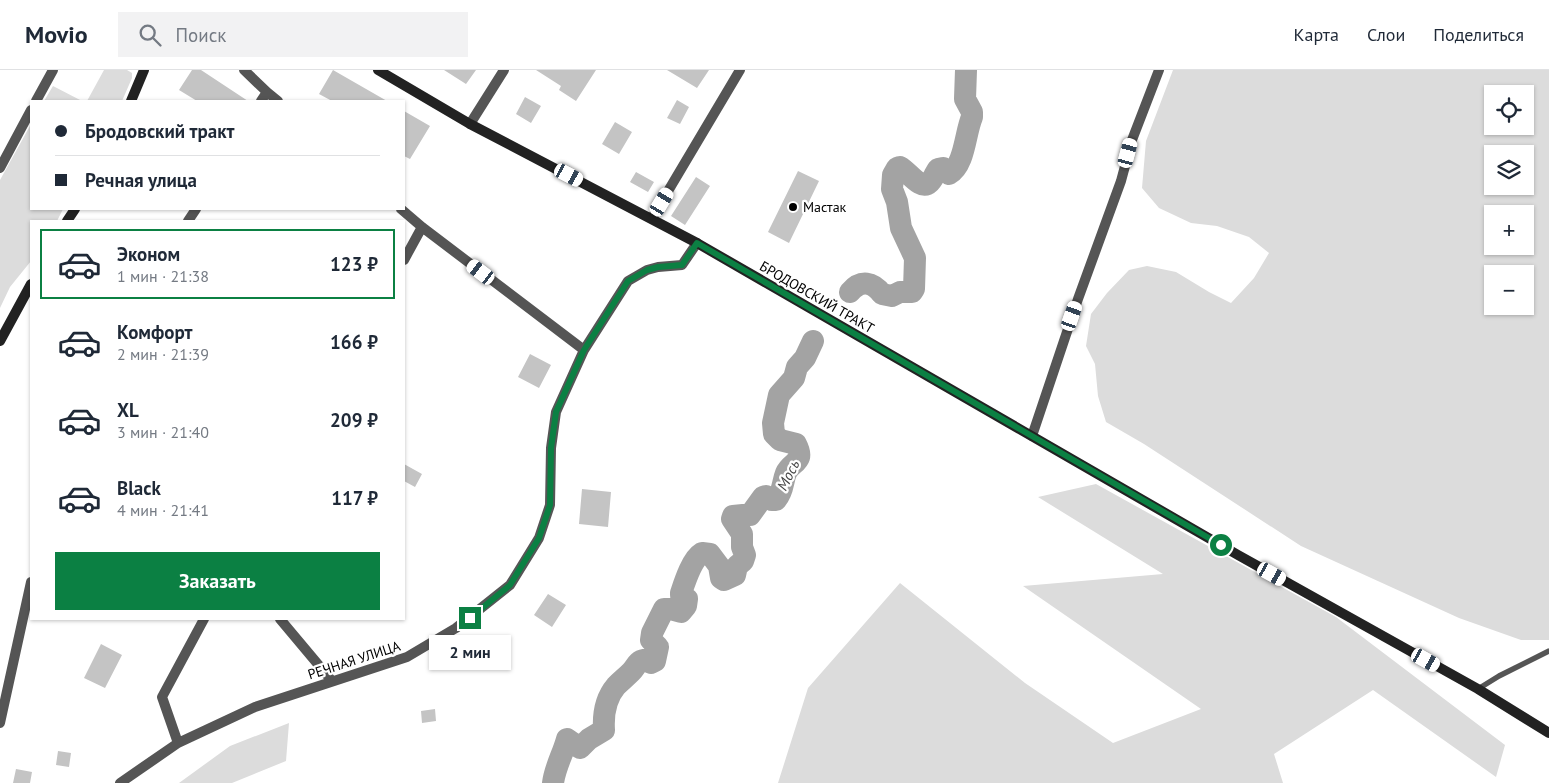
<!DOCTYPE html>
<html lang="ru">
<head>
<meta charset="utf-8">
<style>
	:root { --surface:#fff; --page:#f2f2f3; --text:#1f2937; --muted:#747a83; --line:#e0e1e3; --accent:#0b8043 }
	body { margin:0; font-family:"PT Sans",sans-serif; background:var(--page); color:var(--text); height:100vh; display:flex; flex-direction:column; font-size:19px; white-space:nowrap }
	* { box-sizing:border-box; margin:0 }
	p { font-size:16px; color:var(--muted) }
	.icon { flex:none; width:28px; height:28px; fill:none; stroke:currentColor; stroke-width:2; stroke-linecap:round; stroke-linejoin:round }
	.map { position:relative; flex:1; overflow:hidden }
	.side { position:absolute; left:30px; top:150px; width:375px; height:400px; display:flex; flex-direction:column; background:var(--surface); border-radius:0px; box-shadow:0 1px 4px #0004 }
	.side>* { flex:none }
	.guide { position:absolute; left:30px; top:30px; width:375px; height:110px; border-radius:0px; box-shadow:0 1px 4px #0004; display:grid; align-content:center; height:110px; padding:0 25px; background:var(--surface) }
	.buttons { position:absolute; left:1484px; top:15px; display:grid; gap:10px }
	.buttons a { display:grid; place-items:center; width:50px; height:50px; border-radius:0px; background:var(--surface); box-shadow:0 1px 4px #0004; font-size:25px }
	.end { position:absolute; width:22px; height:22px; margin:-11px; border:6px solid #0b8043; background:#fff; box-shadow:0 0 0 2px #fff }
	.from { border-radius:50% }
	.bubble { position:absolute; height:35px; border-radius:0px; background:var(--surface); box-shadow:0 1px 4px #0004; font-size:16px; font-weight:700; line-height:35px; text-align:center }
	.car { position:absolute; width:15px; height:30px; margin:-15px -8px; border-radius:6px; box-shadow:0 0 4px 1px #0007; background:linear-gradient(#fff 24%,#345 0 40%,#fff 0 76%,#345 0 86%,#fff 0) }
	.guide b { display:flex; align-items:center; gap:18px; height:48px; font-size:19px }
	.guide b+b { border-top:1px solid var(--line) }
	.guide i { width:12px; height:12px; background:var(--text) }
	ul { padding:9px 0 0; list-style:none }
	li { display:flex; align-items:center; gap:15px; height:70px; margin:0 10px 8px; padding:0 15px; border:2px solid transparent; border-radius:0px }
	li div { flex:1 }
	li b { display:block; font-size:19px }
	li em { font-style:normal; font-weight:700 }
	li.selected { border-color:var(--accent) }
	li>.icon { width:45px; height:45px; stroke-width:1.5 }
	.primary-button { display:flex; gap:10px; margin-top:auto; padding:10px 25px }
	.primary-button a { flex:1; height:58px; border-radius:0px; background:var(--accent); color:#fff; font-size:20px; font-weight:700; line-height:58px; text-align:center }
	header { display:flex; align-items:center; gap:30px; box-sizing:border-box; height:70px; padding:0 25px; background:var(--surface); border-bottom:1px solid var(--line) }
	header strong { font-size:24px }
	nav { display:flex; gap:28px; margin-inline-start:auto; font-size:18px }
	.search { width:350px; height:45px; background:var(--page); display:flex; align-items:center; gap:12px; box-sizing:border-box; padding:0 18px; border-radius:0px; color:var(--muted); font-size:19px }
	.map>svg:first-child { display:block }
	.green { fill:#dcdcdc; fill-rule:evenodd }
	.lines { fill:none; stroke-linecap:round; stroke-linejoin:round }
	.river { stroke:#a3a3a3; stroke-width:22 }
	.building { fill:#c4c4c4 }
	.lane { stroke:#555; stroke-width:5.5 }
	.street { stroke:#555; stroke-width:10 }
	.secondary { stroke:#222; stroke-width:10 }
	.route { stroke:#0b8043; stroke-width:6 }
	.poi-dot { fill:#000; stroke:#fff; stroke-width:2 }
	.labels { text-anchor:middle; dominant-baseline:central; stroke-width:4.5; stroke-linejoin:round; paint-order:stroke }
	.poi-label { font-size:14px; fill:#000; stroke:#fff; text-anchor:start }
	.street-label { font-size:14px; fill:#000; stroke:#fff }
	.water-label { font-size:15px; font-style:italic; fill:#444; stroke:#fff }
</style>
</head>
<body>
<header>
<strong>Movio</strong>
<div class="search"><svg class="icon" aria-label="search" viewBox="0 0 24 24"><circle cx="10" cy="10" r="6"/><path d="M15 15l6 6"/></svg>Поиск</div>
<nav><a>Карта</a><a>Слои</a><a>Поделиться</a></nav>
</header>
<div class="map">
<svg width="1549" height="713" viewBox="0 0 1549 713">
	<rect width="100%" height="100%" fill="#fff"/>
	<path class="green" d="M104,0H127L132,3V8L122,31H87Z
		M1173,0H1549V570H1521L1459,548L1301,476L1144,374L1106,352L1098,326L1095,294L1086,276L1091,244L1107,223L1129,200L1147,196L1176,202L1209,222L1231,233L1254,208L1269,183L1249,167L1217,156L1191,153L1159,138L1142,118L1146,71ZM1492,24H1525V56H1492ZM1492,84H1525V116H1492ZM1492,144H1525V176H1492ZM1492,204H1525V236H1492Z
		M53,16L82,31H44Z
		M31,54V139H63L57,151H31V191L10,217L0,238V110Z
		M1096,414L1336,547L1505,675L1496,707L1373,620L1274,684L1283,713H778L808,618L900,513L1025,613L1113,673L1201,639L1023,516L1163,504L1038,427Z
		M289,653L286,691L232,713H179L230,676Z"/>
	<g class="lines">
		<path class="river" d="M850,222C861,209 873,212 882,224L892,226L900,222H912L914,219L915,188L901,158L897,132L892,119L893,105L897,98L900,97C908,101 921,121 929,113C933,110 935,103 938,99L943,98L949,104C965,95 965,63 972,47V42L965,29L966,0
			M553,713C555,697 563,684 567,669L580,678L589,669L604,660C603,644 605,629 616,616C621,611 626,607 631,602C636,597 637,591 644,590L651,593L655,591L658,577L651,570L652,563L664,539H670L681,542L686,536L687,529L681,525V523C685,511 692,489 702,483L710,484L719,496L721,508L724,510L735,505L737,496L743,491L745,485L742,477V464L732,449L733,446L743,445H750L763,427L766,426L772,430H776C784,420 782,413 786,403C791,391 806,393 796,374L780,370L774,364L773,353L779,325L794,308L797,297L805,288L813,271"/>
	</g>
	<path class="building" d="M192,0H201L248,31H197L179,20Z
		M333,0L387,31H332L319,24Z
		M444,0H476L466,14Z
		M536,0H596L576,31L559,20L561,16Z
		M667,0H709L697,18Z
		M525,27L541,36L531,53L516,44Z
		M677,30L689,37L680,54L667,48Z
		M404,41L430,56L410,89L404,86Z
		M615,52L632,62L619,84L602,74Z
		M798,101L819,111L789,173L768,162Z
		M636,102L654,112L648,122L630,112Z
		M696,107L710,116L685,155L671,146Z
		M530,284L551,295L539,318L518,307Z
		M404,394L422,404L415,417L404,411Z
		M582,419L611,422L608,457L579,454Z
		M548,524L566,535L552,557L534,545Z
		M101,574L122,585L105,618L84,608Z
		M435,639L436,651L422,653L421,641Z
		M58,681L71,683L69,697L56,695Z
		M16,699L32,702L30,713H13Z"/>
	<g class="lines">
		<path class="lane" d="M1478,619L1499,606L1549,581"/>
		<path class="street" d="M244,0L267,22L261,31
			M267,22L278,31
			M36,31L53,0
			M470,54L504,0
			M0,98L31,40
			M401,139L422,157L584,280
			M652,148L740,0
			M188,151L196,139
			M404,190L422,157
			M1032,366L1078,229L1121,111L1132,70L1159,0
			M280,549L332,611
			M0,653L31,512
			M178,673L162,627L204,549
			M120,713L178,673L255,637L407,587L456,558L510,515L539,468L550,435L551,378L556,342L584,280L628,211L647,200L658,197L682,195L697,173"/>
		<path class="secondary" d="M378,0L470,54L697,173L1238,485L1478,619L1549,663
			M131,31L144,0
			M67,151L75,139
			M0,271L31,214"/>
	</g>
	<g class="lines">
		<path class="route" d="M470,548L510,515L539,468L550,435L551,378L556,342L584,280L628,211L647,200L658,197L682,195L697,173L1221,475"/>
	</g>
	<circle class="poi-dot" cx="793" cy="137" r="5"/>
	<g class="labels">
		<g class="poi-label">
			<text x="803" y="137">Мастак</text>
		</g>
		<g class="street-label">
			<text transform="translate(817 227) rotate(30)">БРОДОВСКИЙ ТРАКТ</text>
			<text transform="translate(354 590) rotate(-18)">РЕЧНАЯ УЛИЦА</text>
		</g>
		<g class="water-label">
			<text transform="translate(788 405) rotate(-63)">Мось</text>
		</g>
	</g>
</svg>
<div class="buttons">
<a><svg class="icon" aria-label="locate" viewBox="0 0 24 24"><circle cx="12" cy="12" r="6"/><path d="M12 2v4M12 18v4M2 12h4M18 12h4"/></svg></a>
<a><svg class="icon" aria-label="layers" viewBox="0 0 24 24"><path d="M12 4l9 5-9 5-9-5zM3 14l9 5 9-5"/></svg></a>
<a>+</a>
<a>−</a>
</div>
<i class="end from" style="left:1221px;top:475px"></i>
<i class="end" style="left:470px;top:548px"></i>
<div class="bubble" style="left:429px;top:565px;width:82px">2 мин</div>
<i class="car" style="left:1128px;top:83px;rotate:15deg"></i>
<i class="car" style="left:569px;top:105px;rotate:118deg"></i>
<i class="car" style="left:662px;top:132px;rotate:31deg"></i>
<i class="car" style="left:481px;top:202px;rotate:307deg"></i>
<i class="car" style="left:1072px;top:246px;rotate:19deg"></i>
<i class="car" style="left:1272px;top:504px;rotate:119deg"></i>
<i class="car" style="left:1426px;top:590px;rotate:119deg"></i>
<div class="guide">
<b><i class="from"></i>Бродовский тракт</b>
<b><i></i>Речная улица</b>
</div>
<section class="side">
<ul>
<li class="selected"><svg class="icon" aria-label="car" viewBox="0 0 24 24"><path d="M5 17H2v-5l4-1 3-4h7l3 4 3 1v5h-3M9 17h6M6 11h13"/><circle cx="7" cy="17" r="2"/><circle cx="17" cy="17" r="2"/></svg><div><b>Эконом</b><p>1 мин · 21:38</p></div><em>123 ₽</em></li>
<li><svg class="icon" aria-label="car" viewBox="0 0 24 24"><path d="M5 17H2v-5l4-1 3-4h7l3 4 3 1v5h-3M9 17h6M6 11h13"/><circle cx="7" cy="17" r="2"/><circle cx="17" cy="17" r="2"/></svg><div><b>Комфорт</b><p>2 мин · 21:39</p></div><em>166 ₽</em></li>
<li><svg class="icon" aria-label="car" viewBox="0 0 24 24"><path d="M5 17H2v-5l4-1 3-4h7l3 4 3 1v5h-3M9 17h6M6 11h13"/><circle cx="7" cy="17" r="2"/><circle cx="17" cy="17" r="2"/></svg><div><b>XL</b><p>3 мин · 21:40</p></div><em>209 ₽</em></li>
<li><svg class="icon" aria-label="car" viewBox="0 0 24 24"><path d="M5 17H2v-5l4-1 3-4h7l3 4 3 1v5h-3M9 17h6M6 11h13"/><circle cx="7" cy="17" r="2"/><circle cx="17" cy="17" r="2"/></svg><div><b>Black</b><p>4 мин · 21:41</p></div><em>117 ₽</em></li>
</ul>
<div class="primary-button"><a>Заказать</a></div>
</section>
</div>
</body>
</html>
